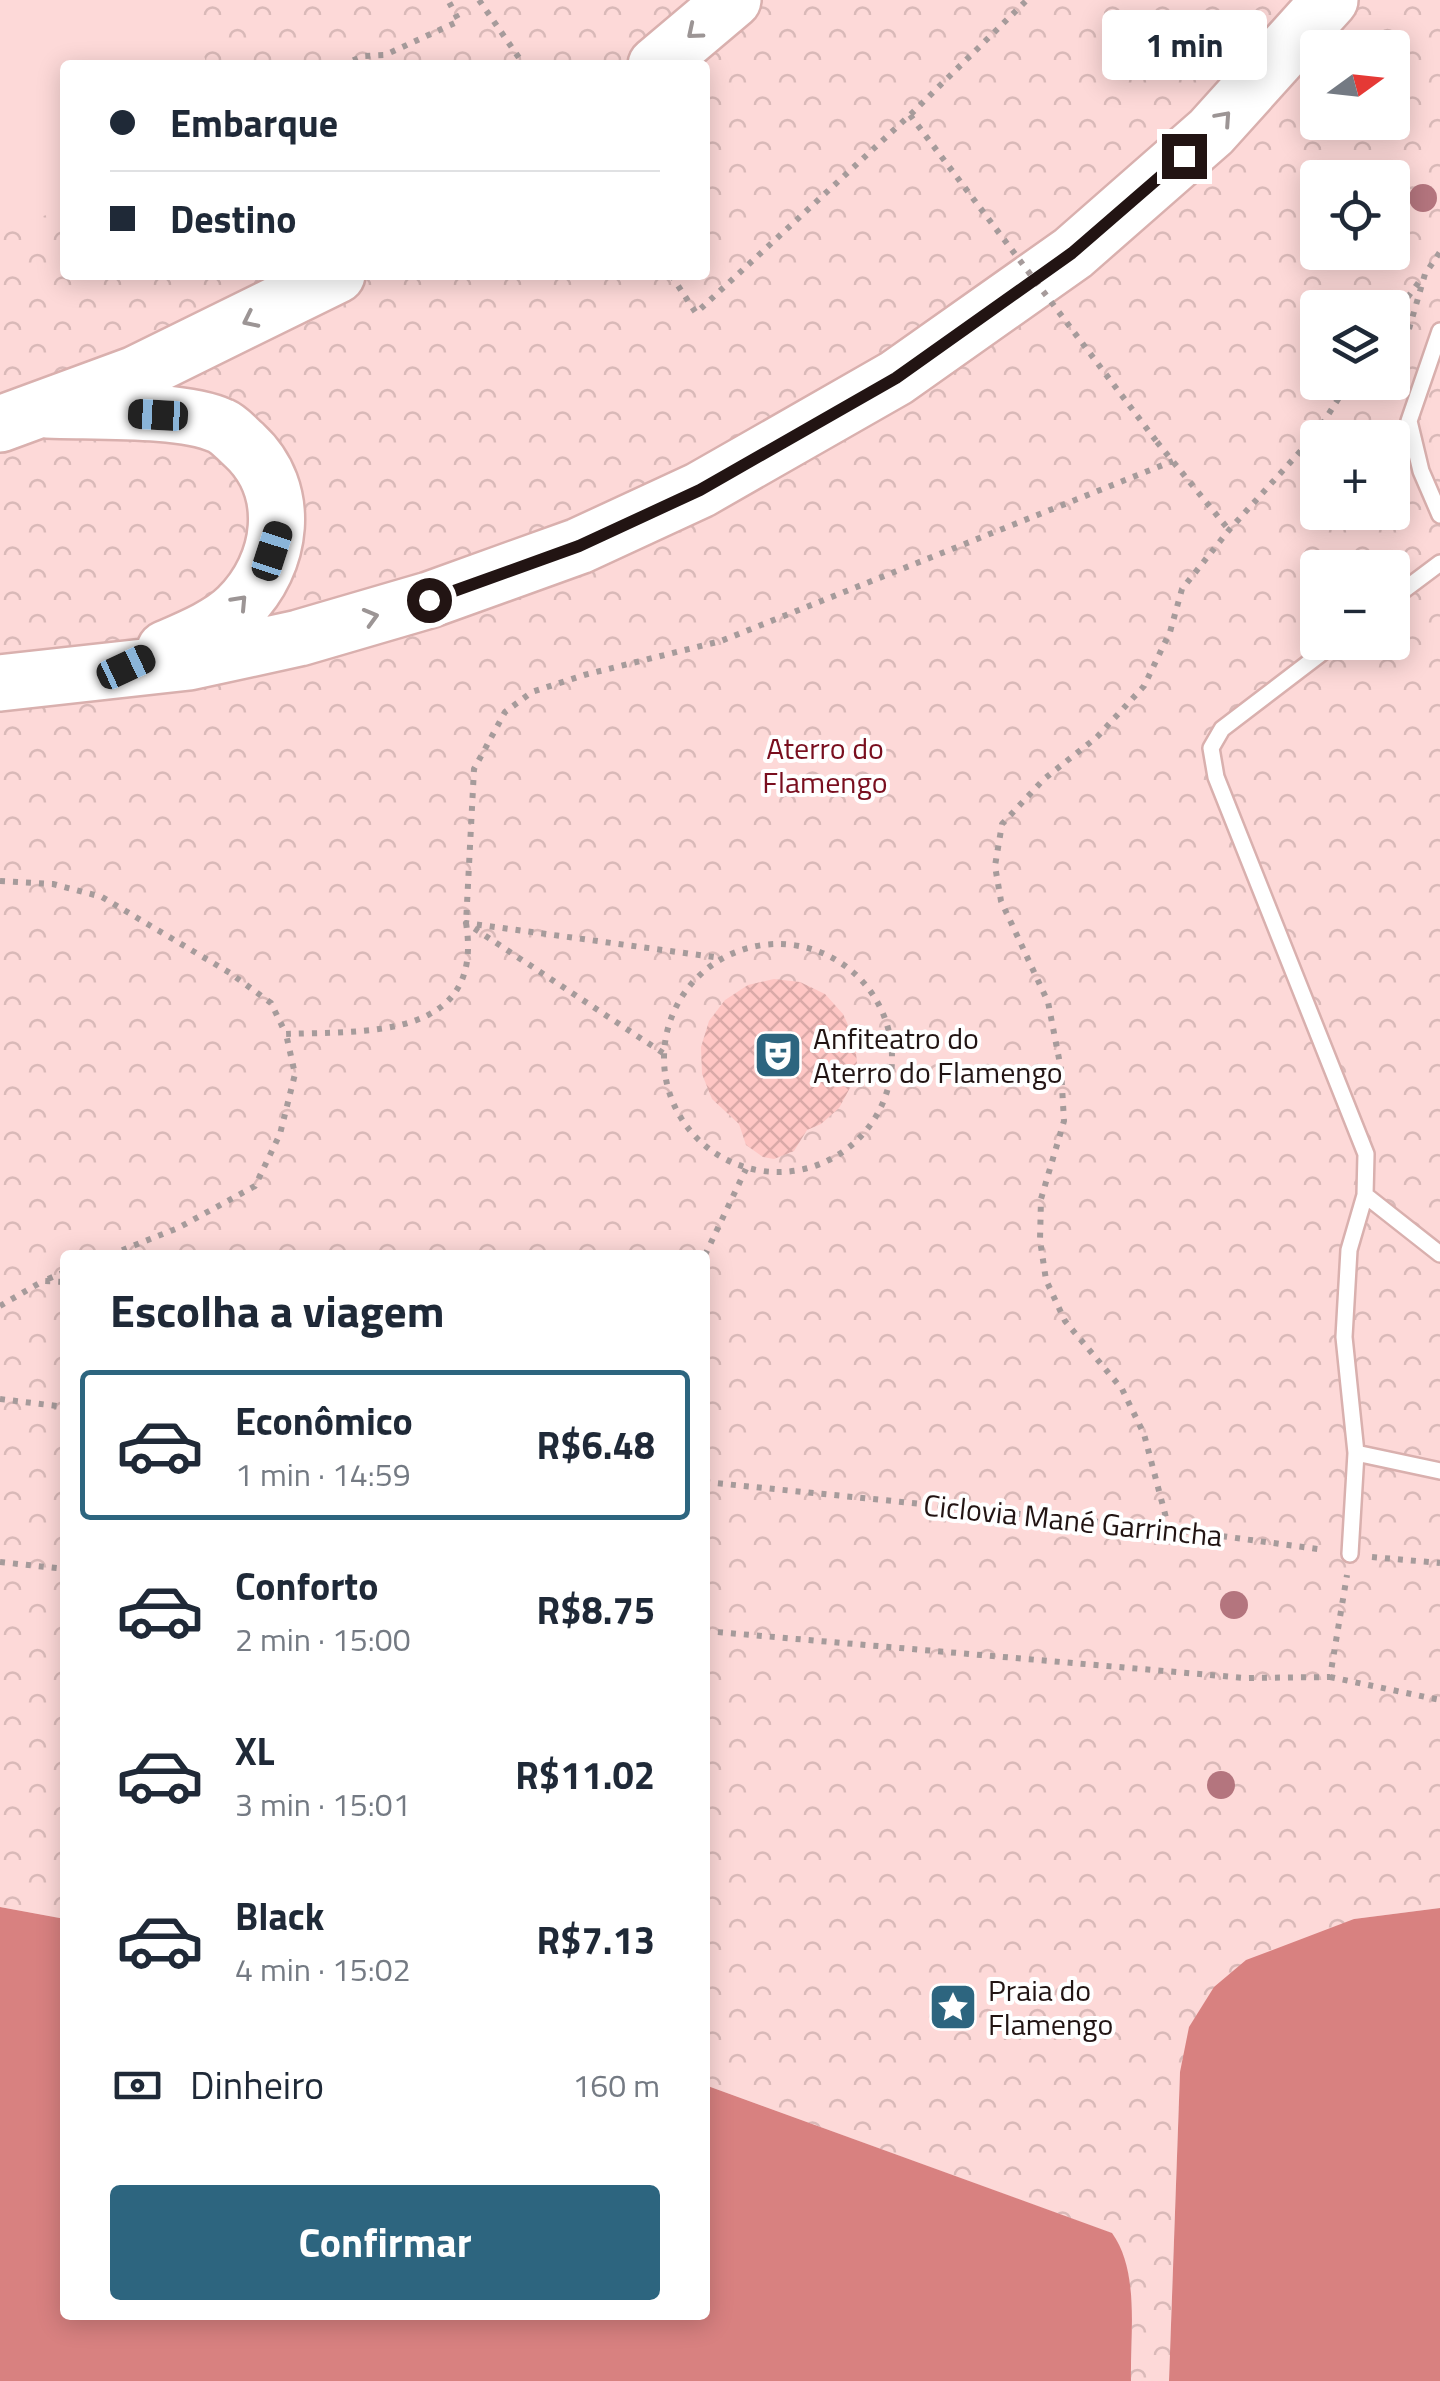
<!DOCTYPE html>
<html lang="pt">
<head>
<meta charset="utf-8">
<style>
	:root { --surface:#fff; --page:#f6f6f7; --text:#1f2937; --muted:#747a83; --line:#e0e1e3; --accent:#2d657f }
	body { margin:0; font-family:"Titillium Web",sans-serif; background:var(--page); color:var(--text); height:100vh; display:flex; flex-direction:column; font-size:38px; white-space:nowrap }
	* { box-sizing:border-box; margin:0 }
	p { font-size:32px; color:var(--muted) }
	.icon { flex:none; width:55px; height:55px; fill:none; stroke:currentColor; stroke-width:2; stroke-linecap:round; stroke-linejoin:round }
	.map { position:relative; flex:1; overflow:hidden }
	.side { position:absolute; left:60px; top:1250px; width:650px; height:1070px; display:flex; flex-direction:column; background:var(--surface); border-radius:10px; box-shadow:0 5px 25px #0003 }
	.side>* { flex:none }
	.banner { position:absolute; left:60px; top:60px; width:650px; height:220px; border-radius:10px; box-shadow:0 5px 25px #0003; display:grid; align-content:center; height:220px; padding:0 50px; background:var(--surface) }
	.needle { width:65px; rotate:75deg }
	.controls { position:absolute; left:1300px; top:30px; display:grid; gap:20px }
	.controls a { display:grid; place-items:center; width:110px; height:110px; border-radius:10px; background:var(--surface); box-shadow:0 5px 25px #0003; font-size:50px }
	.end { position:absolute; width:45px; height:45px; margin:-22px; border:12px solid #221413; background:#fff; box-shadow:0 0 0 5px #fff }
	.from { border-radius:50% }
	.bubble { position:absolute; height:70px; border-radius:10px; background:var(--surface); box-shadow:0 5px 25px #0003; font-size:32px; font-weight:700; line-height:70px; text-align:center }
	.car { position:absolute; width:30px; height:60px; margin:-30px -15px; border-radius:12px; box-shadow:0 0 8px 2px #0007; background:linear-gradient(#222 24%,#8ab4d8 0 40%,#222 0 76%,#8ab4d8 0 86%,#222 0) }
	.banner b { display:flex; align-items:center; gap:35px; height:95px; font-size:38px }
	.banner b+b { border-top:2px solid var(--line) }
	.banner i { width:25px; height:25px; background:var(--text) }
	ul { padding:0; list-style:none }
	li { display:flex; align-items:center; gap:30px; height:150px; margin:0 20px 15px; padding:0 30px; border:5px solid transparent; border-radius:10px }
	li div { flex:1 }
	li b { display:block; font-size:38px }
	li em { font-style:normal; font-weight:700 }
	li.current { border-color:var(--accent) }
	li>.icon { width:90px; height:90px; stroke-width:1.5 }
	h2 { padding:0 50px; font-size:45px; line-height:120px }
	.pay { display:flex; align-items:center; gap:25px; height:110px; padding:0 50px; font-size:38px }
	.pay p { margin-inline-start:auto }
	.primary-button { display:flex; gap:20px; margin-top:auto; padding:20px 50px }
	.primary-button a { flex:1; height:115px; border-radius:10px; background:var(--accent); color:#fff; font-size:40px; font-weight:700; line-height:115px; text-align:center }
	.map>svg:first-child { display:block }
	.park { fill:url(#park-crowns); fill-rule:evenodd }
	.pitch { fill:#fdd9d8 }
	.water { fill:#d88180 }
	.building { fill:url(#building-cross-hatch) }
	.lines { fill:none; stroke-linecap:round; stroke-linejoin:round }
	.lane-casing { stroke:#d9b0ae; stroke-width:20 }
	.highway-casing { stroke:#d9b0ae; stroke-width:60 }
	.path { stroke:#a69b9b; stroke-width:6; stroke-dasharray:5 8; stroke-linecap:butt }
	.lane { stroke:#fff; stroke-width:15 }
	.highway { stroke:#fff; stroke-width:55 }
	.path-bridge { stroke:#a69b9b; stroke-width:6; stroke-dasharray:5 8; stroke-linecap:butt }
	.tree { fill:#b4757e }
	.oneway { stroke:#9c9595 }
	.route { stroke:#221413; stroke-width:12 }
	.labels { text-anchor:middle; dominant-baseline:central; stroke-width:8; stroke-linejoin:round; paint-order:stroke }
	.park-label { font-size:30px; fill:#790e1e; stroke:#fff }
	.poi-label { font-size:30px; fill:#221413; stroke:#fff; text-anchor:start }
	.street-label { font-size:30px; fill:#221413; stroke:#fff }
</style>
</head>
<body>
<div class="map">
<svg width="1440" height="2381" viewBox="0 0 1440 2381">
	<defs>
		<pattern id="park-crowns" width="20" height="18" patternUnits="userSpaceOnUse" patternTransform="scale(2.5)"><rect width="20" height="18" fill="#fdd9d8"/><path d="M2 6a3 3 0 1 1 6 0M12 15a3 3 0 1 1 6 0" fill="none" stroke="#d9b9b8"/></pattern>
		<pattern id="building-cross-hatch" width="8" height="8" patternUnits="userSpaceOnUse" patternTransform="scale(2.5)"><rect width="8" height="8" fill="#fec6c4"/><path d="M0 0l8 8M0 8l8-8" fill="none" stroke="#d9a9a8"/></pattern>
	</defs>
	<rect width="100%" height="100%" fill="#fcf3f3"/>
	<path class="park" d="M0,0H1440V1908L1354,1919L1180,2072L1169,2381H1131C1130,2334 1140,2272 1111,2233L705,2085V1255H65V1919L0,1907ZM1318,48H1392V122H1318ZM65,65H705V275H65ZM1318,178H1392V252H1318ZM1318,308H1392V382H1318ZM1318,438H1392V512H1318ZM1318,568H1392V642H1318Z"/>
	<path class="pitch" d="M0,0H186L207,65H65V209L0,230Z"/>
	<path class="water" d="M0,1907L65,1919V2315H705V2085L1112,2233C1140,2272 1130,2334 1131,2381H0Z
		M1440,1908V2381H1169L1180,2072L1189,2027L1214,1987L1246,1960L1354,1919Z"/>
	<path class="building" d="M774,979L800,982L825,994L843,1014L854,1038L857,1062L851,1086L839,1108L821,1124L807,1130L794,1151L774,1159L763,1157L746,1145L739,1124L712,1099L702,1074L701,1047L709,1021L725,1000L748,985Z"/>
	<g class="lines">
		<g class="lane-casing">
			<path id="lane" d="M1440,331L1409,421L1421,471L1440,515
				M1392,599L1440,563
				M1336,642L1222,729L1211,748L1216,777L1366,1154L1365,1195L1349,1250L1344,1337L1356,1453L1350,1554
				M1365,1195L1440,1254
				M1356,1453L1440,1471"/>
		</g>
		<g class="highway-casing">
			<path id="highway" d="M656,65L733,0
				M47,410C92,412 183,408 221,426C230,430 237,439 244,445C293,490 283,564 238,608C220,626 188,639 165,649
				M0,424L136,374L337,275
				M0,683L189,662L299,638L429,600L579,546L700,490L896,378L1073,253L1211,132L1330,0"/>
		</g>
		<path class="path" d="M479,0L524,65
			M341,65L364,56L385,55L459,21L448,0
			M671,275L696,313L910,115L1027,0
			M1392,318L1422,278
			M1409,329L1425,274L1440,252
			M1157,442L1229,530
			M0,881L53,884L102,897L230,973L271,1003L286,1034C366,1031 485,1040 466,923L474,769L505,712L532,692L584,675L721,641L1173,461
			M664 1058a114 114 0 1 1 228 0a114 114 0 1 1-228 0Z
			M663,1053L466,923L721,958
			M110,1255L178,1228L255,1186L280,1134L295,1074L286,1034
			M705,1255L746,1169
			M48,1279L65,1272
			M0,1306L43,1281L65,1282
			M0,1399L65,1407
			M705,1482L1169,1529L1325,1550
			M1169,1529L1144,1434L1122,1389L1065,1321L1046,1280L1040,1240L1041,1199L1064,1121L1061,1069L1048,1002L1001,901L995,866L1002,824L1044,779L1097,737L1144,686L1170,632L1182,589L1229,530L1316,434L1349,382
			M1372,1557L1440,1563
			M0,1562L65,1569
			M705,1631L1245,1678L1330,1677L1347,1575
			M1330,1677L1440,1700"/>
		<use href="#lane" class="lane"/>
		<use href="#highway" class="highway"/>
		<path class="path-bridge" d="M910,115L1157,442"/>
	</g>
	<g class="tree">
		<circle cx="1423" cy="198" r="14"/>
		<circle cx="1234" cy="1605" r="14"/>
		<circle cx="1221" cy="1785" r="14"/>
	</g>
	<defs><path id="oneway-chevron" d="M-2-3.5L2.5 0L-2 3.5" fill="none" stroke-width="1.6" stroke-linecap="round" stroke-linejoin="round" transform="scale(2.5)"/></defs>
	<g class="oneway">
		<use href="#oneway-chevron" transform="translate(694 32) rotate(140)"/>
		<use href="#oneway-chevron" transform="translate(1224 118) rotate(-48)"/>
		<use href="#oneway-chevron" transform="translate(250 320) rotate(154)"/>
		<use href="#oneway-chevron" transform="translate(240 602) rotate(-47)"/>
		<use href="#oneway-chevron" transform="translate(371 617) rotate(-16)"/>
	</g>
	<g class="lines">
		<path class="route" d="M429,600L579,546L700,490L896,378L1072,253L1184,156"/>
	</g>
	<defs>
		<g id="theatre-square" transform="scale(2.5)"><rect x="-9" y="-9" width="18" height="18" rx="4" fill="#2d657f" stroke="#fff"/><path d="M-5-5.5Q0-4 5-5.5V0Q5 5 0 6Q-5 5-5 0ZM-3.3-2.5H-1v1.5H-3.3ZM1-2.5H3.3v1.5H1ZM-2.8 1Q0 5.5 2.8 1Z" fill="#fff"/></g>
		<g id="sight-square" transform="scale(2.5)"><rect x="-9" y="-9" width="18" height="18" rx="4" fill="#2d657f" stroke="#fff"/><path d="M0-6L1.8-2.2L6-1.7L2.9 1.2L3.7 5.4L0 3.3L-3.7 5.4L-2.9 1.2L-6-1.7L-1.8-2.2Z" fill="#fff"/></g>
	</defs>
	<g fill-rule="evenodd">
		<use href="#theatre-square" x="778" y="1055"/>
		<use href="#sight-square" x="953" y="2007"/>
	</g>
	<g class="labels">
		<g class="park-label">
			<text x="825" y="748">Aterro do<tspan x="825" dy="34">Flamengo</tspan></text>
		</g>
		<g class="poi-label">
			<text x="813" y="1038">Anfiteatro do<tspan x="813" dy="34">Aterro do Flamengo</tspan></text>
			<text x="988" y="1990">Praia do<tspan x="988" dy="34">Flamengo</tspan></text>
		</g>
		<g class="street-label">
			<text transform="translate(1073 1520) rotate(6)">Ciclovia Mané Garrincha</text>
		</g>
	</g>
</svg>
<div class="controls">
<a><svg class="needle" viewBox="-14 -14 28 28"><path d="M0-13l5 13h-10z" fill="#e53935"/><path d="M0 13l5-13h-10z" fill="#747a83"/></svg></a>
<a><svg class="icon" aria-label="locate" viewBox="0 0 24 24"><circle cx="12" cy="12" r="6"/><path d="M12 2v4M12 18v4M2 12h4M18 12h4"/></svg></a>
<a><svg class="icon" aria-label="layers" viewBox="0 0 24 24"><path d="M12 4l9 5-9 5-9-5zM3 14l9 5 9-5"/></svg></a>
<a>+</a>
<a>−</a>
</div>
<i class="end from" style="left:429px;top:600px"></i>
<i class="end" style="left:1184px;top:156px"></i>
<div class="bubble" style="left:1102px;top:10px;width:165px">1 min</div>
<i class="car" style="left:158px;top:415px;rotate:273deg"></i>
<i class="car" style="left:272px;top:551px;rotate:18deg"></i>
<i class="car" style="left:126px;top:667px;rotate:65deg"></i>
<div class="banner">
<b><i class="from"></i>Embarque</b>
<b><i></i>Destino</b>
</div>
<section class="side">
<h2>Escolha a viagem</h2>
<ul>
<li class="current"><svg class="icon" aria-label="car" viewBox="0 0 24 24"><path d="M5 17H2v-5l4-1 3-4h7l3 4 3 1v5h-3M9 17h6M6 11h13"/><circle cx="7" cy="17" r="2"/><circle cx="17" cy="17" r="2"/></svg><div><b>Econômico</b><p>1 min · 14:59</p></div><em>R$6.48</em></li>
<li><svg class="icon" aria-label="car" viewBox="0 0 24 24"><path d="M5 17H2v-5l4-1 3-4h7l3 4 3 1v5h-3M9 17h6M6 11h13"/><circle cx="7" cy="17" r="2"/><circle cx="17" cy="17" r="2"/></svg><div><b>Conforto</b><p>2 min · 15:00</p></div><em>R$8.75</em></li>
<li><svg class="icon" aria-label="car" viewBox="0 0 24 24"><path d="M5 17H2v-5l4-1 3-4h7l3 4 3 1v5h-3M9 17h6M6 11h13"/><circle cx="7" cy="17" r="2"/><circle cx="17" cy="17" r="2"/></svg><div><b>XL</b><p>3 min · 15:01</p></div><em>R$11.02</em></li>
<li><svg class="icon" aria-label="car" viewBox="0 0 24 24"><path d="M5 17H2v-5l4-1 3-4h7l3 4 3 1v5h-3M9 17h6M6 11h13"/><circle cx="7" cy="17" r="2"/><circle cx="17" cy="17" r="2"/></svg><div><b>Black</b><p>4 min · 15:02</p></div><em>R$7.13</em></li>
</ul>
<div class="pay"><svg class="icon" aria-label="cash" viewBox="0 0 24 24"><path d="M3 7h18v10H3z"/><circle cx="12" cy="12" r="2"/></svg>Dinheiro<p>160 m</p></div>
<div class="primary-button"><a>Confirmar</a></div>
</section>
</div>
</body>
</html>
